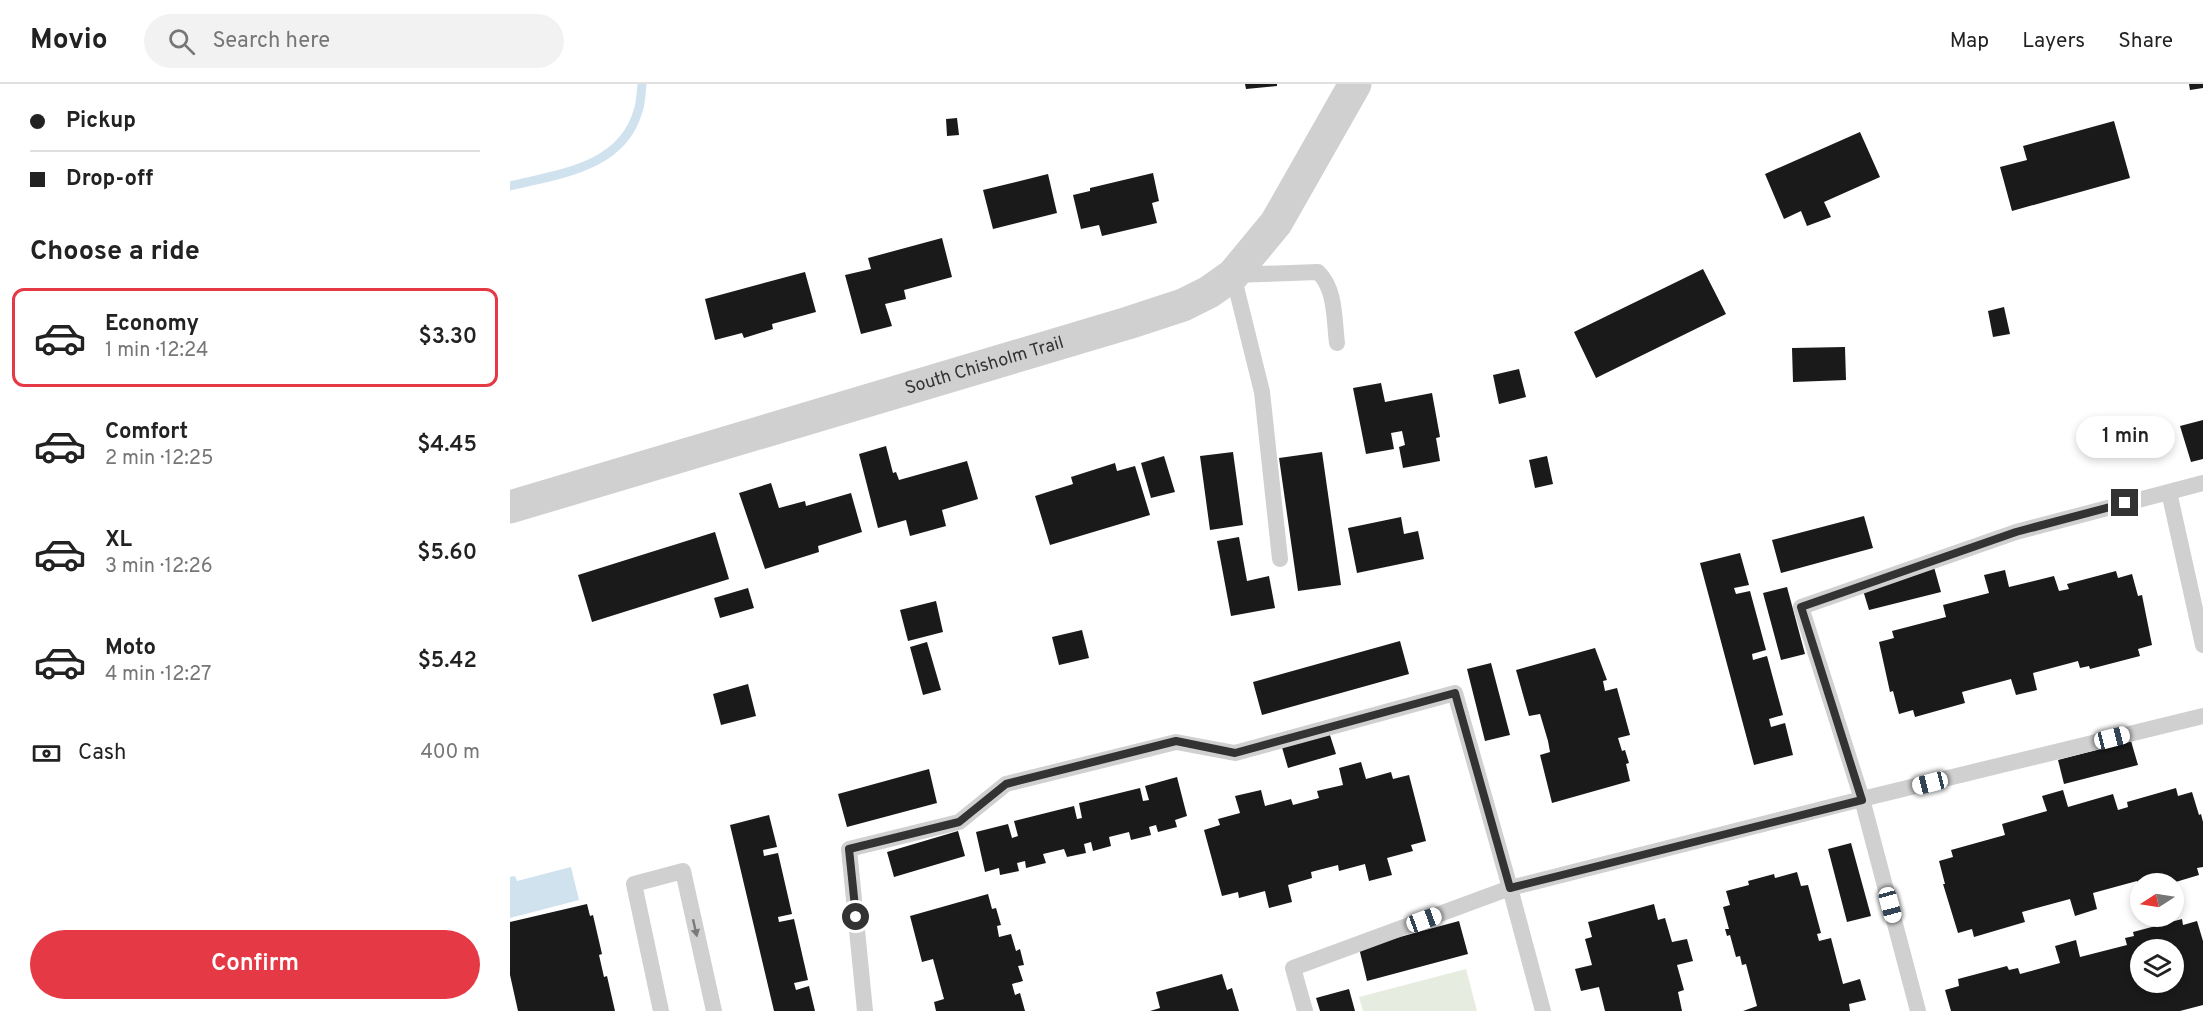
<!DOCTYPE html>
<html lang="en">
<head>
<meta charset="utf-8">
<style>
	:root { --surface:#fff; --page:#f2f2f2; --text:#222; --muted:#767676; --line:#e0e0e0; --accent:#e63946 }
	body { margin:0; font-family:Overpass,sans-serif; background:var(--page); color:var(--text); height:100vh; display:flex; flex-direction:column; font-size:22px; white-space:nowrap }
	* { box-sizing:border-box; margin:0 }
	p { font-size:20px; color:var(--muted) }
	.icon { flex:none; width:33px; height:33px; fill:none; stroke:currentColor; stroke-width:2; stroke-linecap:round; stroke-linejoin:round }
	.map { position:relative; flex:1; overflow:hidden }
	.sheet { display:flex; flex-direction:column; background:var(--surface); width:510px }
	.sheet>* { flex:none }
	.guide { display:grid; align-content:center; height:132px; padding:0 30px; background:var(--surface) }
	.needle { width:39px; rotate:258deg }
	.buttons { position:absolute; left:1620px; top:789px; display:grid; gap:12px }
	.buttons a { display:grid; place-items:center; width:54px; height:54px; border-radius:50%; background:var(--surface); box-shadow:0 3px 9px #0003; font-size:30px }
	.end { position:absolute; width:27px; height:27px; margin:-14px; border:8px solid #333; background:#fff; box-shadow:0 0 0 3px #fff }
	.from { border-radius:50% }
	.bubble { position:absolute; height:42px; border-radius:21px; background:var(--surface); box-shadow:0 3px 9px #0003; font-size:20px; font-weight:600; line-height:42px; text-align:center }
	.car { position:absolute; width:18px; height:36px; margin:-18px -9px; border-radius:8px; box-shadow:0 0 4px 2px #0007; background:linear-gradient(#fff 24%,#345 0 40%,#fff 0 76%,#345 0 86%,#fff 0) }
	.guide b { display:flex; align-items:center; gap:21px; height:57px; font-size:22px }
	.guide b+b { border-top:2px solid var(--line) }
	.guide i { width:15px; height:15px; background:var(--text) }
	ul { padding:0; list-style:none }
	li { display:flex; align-items:center; gap:18px; height:99px; margin:0 12px 9px; padding:0 18px; border:3px solid transparent; border-radius:12px }
	li div { flex:1 }
	li b { display:block; font-size:22px }
	li em { font-style:normal; font-weight:600 }
	li.active { border-color:var(--accent) }
	li>.icon { width:54px; height:54px; stroke-width:1.5 }
	h2 { padding:0 30px; font-size:27px; line-height:72px }
	.pay { display:flex; align-items:center; gap:15px; height:66px; padding:0 30px; font-size:22px }
	.pay p { margin-inline-start:auto }
	.button { display:flex; gap:12px; margin-top:auto; padding:12px 30px }
	.button a { flex:1; height:69px; border-radius:36px; background:var(--accent); color:#fff; font-size:24px; font-weight:600; line-height:69px; text-align:center }
	header { display:flex; align-items:center; gap:36px; box-sizing:border-box; height:84px; padding:0 30px; background:var(--surface); border-bottom:2px solid var(--line) }
	header strong { font-size:28px }
	nav { display:flex; gap:33px; margin-inline-start:auto; font-size:21px }
	.search { width:420px; height:54px; background:var(--page); display:flex; align-items:center; gap:15px; box-sizing:border-box; padding:0 21px; border-radius:33px; color:var(--muted); font-size:22px }
	main { display:flex; flex:1; min-height:0 }
	.map>svg:first-child { display:block }
	.green { fill:#e6ecdf }
	.water { fill:#cfe2ee }
	.lines { fill:none; stroke-linecap:round; stroke-linejoin:round }
	.stream { stroke:#cfe2ee; stroke-width:9 }
	.building { fill:#1a1a1a; fill-rule:evenodd }
	.service { stroke:#d0d0d0; stroke-width:16 }
	.minor { stroke:#d0d0d0; stroke-width:33 }
	.oneway { fill:#7a7a7a }
	.route { stroke:#333; stroke-width:8 }
	.labels { text-anchor:middle; dominant-baseline:central; stroke-width:6; stroke-linejoin:round; paint-order:stroke }
	.street-label { font-size:18px; fill:#333; stroke:#fff }
</style>
</head>
<body>
<header>
<strong>Movio</strong>
<div class="search"><svg class="icon" aria-label="search" viewBox="0 0 24 24"><circle cx="10" cy="10" r="6"/><path d="M15 15l6 6"/></svg>Search here</div>
<nav><a>Map</a><a>Layers</a><a>Share</a></nav>
</header>
<main>
<section class="sheet">
<div class="guide">
<b><i class="from"></i>Pickup</b>
<b><i></i>Drop-off</b>
</div>
<h2>Choose a ride</h2>
<ul>
<li class="active"><svg class="icon" aria-label="car" viewBox="0 0 24 24"><path d="M5 17H2v-5l4-1 3-4h7l3 4 3 1v5h-3M9 17h6M6 11h13"/><circle cx="7" cy="17" r="2"/><circle cx="17" cy="17" r="2"/></svg><div><b>Economy</b><p>1 min · 12:24</p></div><em>$3.30</em></li>
<li><svg class="icon" aria-label="car" viewBox="0 0 24 24"><path d="M5 17H2v-5l4-1 3-4h7l3 4 3 1v5h-3M9 17h6M6 11h13"/><circle cx="7" cy="17" r="2"/><circle cx="17" cy="17" r="2"/></svg><div><b>Comfort</b><p>2 min · 12:25</p></div><em>$4.45</em></li>
<li><svg class="icon" aria-label="car" viewBox="0 0 24 24"><path d="M5 17H2v-5l4-1 3-4h7l3 4 3 1v5h-3M9 17h6M6 11h13"/><circle cx="7" cy="17" r="2"/><circle cx="17" cy="17" r="2"/></svg><div><b>XL</b><p>3 min · 12:26</p></div><em>$5.60</em></li>
<li><svg class="icon" aria-label="car" viewBox="0 0 24 24"><path d="M5 17H2v-5l4-1 3-4h7l3 4 3 1v5h-3M9 17h6M6 11h13"/><circle cx="7" cy="17" r="2"/><circle cx="17" cy="17" r="2"/></svg><div><b>Moto</b><p>4 min · 12:27</p></div><em>$5.42</em></li>
</ul>
<div class="pay"><svg class="icon" aria-label="cash" viewBox="0 0 24 24"><path d="M3 7h18v10H3z"/><circle cx="12" cy="12" r="2"/></svg>Cash<p>400 m</p></div>
<div class="button"><a>Confirm</a></div>
</section>
<div class="map">
<svg width="1693" height="927" viewBox="0 0 1693 927">
	<rect width="100%" height="100%" fill="#fff"/>
	<path class="green" d="M956,885L967,927H853L849,913Z"/>
	<path class="water" d="M61,783L69,816L0,834V793L5,792L7,797Z"/>
	<g class="lines">
		<path class="stream" d="M0,102C48,90 112,84 128,27C131,19 131,9 132,0"/>
	</g>
	<path class="building" d="M735,0H767V2L736,5Z
		M1679,0H1693V4L1680,6Z
		M447,34L449,51L437,52L436,35Z
		M1604,37L1620,94L1502,127L1490,83L1517,76L1513,62Z
		M1350,48L1370,93L1314,118L1321,133L1297,142L1291,127L1274,135L1255,90Z
		M643,89L649,117L642,119L647,139L592,152L589,141L571,145L563,111L580,107V104Z
		M538,90L547,129L483,145L473,106Z
		M432,154L442,193L394,206L396,215L375,220L382,242L351,250L335,191L361,185L358,174Z
		M1193,185L1216,230L1086,294L1064,248Z
		M295,188L306,228L262,240L263,245L234,254L232,249L205,256L195,215Z
		M1494,223L1500,250L1483,253L1478,227Z
		M1335,263L1336,296L1283,298L1282,264Z
		M1009,285L1016,313L989,320L983,291Z
		M871,299L875,318L922,309L930,353L926,354L930,377L893,384L889,363L895,361L892,347L881,349L884,365L856,370L843,304Z
		M1693,336V375L1681,378L1670,342Z
		M376,362L383,389L386,388L389,396L457,377L468,415L432,426L436,442L400,452L396,436L368,444L349,370Z
		M723,368L733,441L700,446L690,372Z
		M812,368L831,501L788,507L769,374Z
		M654,372L665,408L641,414L631,379Z
		M1037,372L1043,400L1025,404L1019,376Z
		M605,379L607,387L625,382L640,431L540,461L525,412L563,400L561,393Z
		M261,399L269,424L295,417L296,422L341,409L352,448L308,462L309,468L255,485L229,409Z
		M1354,432L1363,464L1271,489L1262,456Z
		M891,433L894,450L908,447L914,475L847,489L838,444Z
		M205,448L219,495L82,538L68,491Z
		M729,453L737,497L759,492L765,524L721,532L707,457Z
		M1230,469L1239,501L1224,504L1226,510L1240,507L1256,566L1242,570L1243,576L1257,572L1273,631L1259,635L1261,643L1275,639L1283,671L1244,681L1190,479Z
		M1424,483L1431,508L1359,526L1352,503Z
		M1495,486L1499,503L1544,492L1549,507L1559,505L1557,500L1606,487L1608,494L1622,490L1628,512L1632,511L1642,561L1628,565L1630,572L1580,585L1579,582L1570,584L1568,577L1523,589L1527,606L1506,611L1501,595L1452,608L1455,619L1405,633L1403,626L1389,630L1383,607L1380,608L1369,558L1384,554L1382,547L1436,533L1433,521L1479,509L1474,491Z
		M1277,503L1295,570L1271,576L1253,509Z
		M238,504L244,524L210,534L204,514Z
		M426,517L433,548L398,557L390,526Z
		M572,546L579,574L549,581L542,553Z
		M890,557L899,590L752,631L743,598Z
		M417,558L431,606L413,611L400,563Z
		M1085,564L1097,596L1093,597L1095,607L1107,604L1120,651L1108,654L1112,667L1115,666L1119,679L1116,680L1120,697L1042,719L1030,671L1040,668L1038,657L1030,630L1019,632L1006,586Z
		M981,579L1000,651L975,657L957,585Z
		M238,600L246,632L211,641L203,610Z
		M818,645L826,670L778,684L771,660Z
		M1621,657L1628,681L1554,700L1548,676Z
		M851,678L856,695L881,688L883,695L899,691L916,757L901,761L903,767L877,774L882,791L859,797L855,780L829,787L828,781L801,788L802,794L778,801L782,818L759,824L755,807L729,814L728,808L712,812L694,746L710,741L708,735L730,729L725,712L751,706L755,722L781,715L783,721L809,714L807,707L833,701L829,684Z
		M419,685L427,719L337,743L328,710Z
		M667,693L677,732L665,736L667,743L648,748L646,741L639,743L641,751L621,756L619,748L599,753L601,762L583,767L581,758L574,760L576,769L557,773L554,765L533,770L536,779L516,784L515,777L507,779L509,787L490,791L489,784L475,788L466,748L498,740L502,754L508,752L504,737L564,722L567,735L572,734L569,719L630,704L633,717L639,716L635,702Z
		M1666,704L1668,712L1682,708L1689,731L1691,730L1693,738V783L1687,784L1689,791L1659,800H1630V807L1627,797L1583,809L1587,825L1565,832L1560,815L1512,828L1515,838L1464,853L1462,845L1448,849L1433,800H1435L1429,777L1443,773L1441,766L1495,751L1492,740L1537,727L1532,712L1553,706L1558,723L1603,710L1608,726L1618,723L1617,718Z
		M259,731L267,763L253,766L254,772L268,769L282,830L268,833L269,838L284,835L298,896L284,899L286,906L299,902L305,927H264L220,741Z
		M448,747L455,772L384,793L377,768Z
		M1341,759L1361,832L1337,838L1318,765Z
		M1287,788L1291,802L1298,801L1311,849L1307,850L1309,857L1321,854L1333,900L1350,895L1356,916L1339,920L1340,927H1233L1247,922L1236,880L1232,881L1230,872L1226,873L1220,851L1217,852L1215,845H1219L1213,823L1220,821L1216,807L1239,801L1238,797L1264,790L1265,794Z
		M478,810L482,825L486,824L491,841L487,842L489,853L501,850L506,867L510,865L514,881L508,882L513,897L502,900L505,911L510,909L515,927H426L424,918L434,915L423,875L412,878L400,832Z
		M77,820L80,832L83,831L92,870L89,871L94,893L97,892L105,927H8L0,891V838Z
		M1144,820L1148,836L1155,834L1162,858L1177,855L1183,877L1167,881L1174,906L1168,908L1172,927H1095L1089,903L1071,907L1065,885L1082,881L1075,855L1082,853L1078,838Z
		M1672,835L1673,841L1687,837L1693,857V921L1670,927H1441L1435,906L1449,902L1448,895L1497,882L1499,886L1508,884L1510,890L1550,879L1545,862L1566,856L1570,873L1617,861L1615,854L1624,852L1623,848ZM1630,866H1664V898H1630Z
		M949,837L958,870L857,897L849,864Z
		M712,890L717,906L722,904L729,927H640L650,924L646,908Z
		M839,905L845,927H810L806,914Z"/>
	<g class="lines">
		<path class="service" d="M1659,408L1693,561
			M770,475L752,308L723,191L808,188C826,205 824,236 827,259
			M151,927L124,800L173,787L204,927
			M355,927L339,765L449,738L496,700L666,658L725,669L945,609L1000,804L783,884L795,927
			M1033,927L1000,804L1352,715L1291,523L1506,448L1693,399
			M1408,927L1352,715L1693,632"/>
		<path class="minor" id="s1" d="M0,423L618,239L673,221L699,208L723,191L766,139L845,0"/>
	</g>
	<defs><path id="oneway-solid" d="M-6-.8H1V-3.2L6.5 0L1 3.2V.8H-6Z" transform="scale(1.5)"/></defs>
	<use class="oneway" href="#oneway-solid" transform="translate(185 844) rotate(77)"/>
	<g class="lines">
		<path class="route" d="M346,833L339,765L449,738L496,700L666,657L725,669L945,609L1000,804L1352,716L1291,523L1506,448L1615,419"/>
	</g>
	<g class="labels">
		<g class="street-label">
			<text stroke="none"><textPath href="#s1" startOffset="495">South Chisholm Trail</textPath></text>
		</g>
	</g>
</svg>
<div class="buttons">
<a><svg class="needle" viewBox="-14 -14 28 28"><path d="M0-13l5 13h-10z" fill="#e53935"/><path d="M0 13l5-13h-10z" fill="#767676"/></svg></a>
<a><svg class="icon" aria-label="layers" viewBox="0 0 24 24"><path d="M12 4l9 5-9 5-9-5zM3 14l9 5 9-5"/></svg></a>
</div>
<i class="end from" style="left:346px;top:833px"></i>
<i class="end" style="left:1615px;top:419px"></i>
<div class="bubble" style="left:1566px;top:332px;width:99px">1 min</div>
<i class="car" style="left:1602px;top:654px;rotate:76deg"></i>
<i class="car" style="left:1420px;top:699px;rotate:256deg"></i>
<i class="car" style="left:1380px;top:821px;rotate:165deg"></i>
<i class="car" style="left:914px;top:836px;rotate:70deg"></i>
</div>
</main>
</body>
</html>
